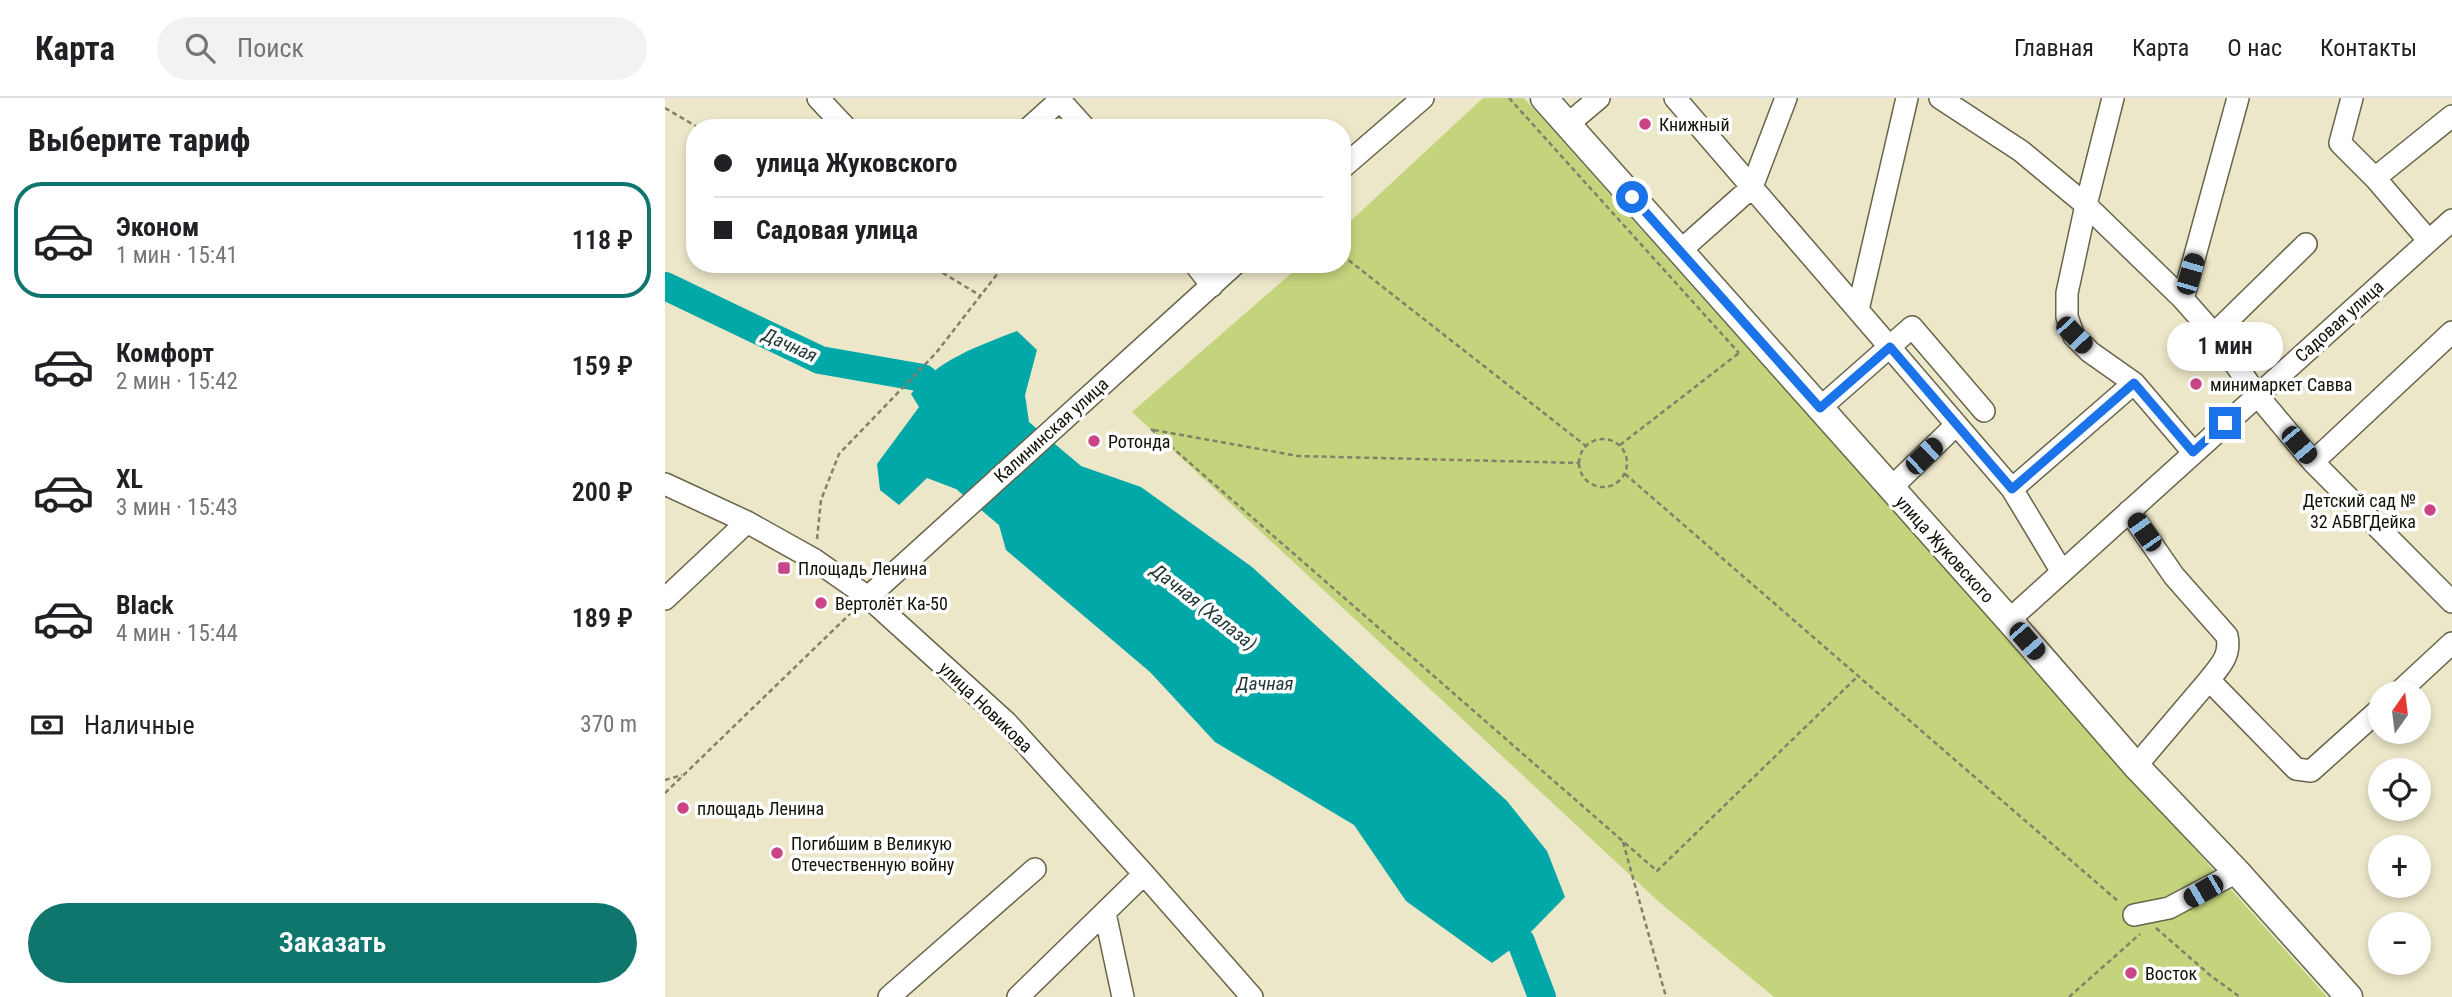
<!DOCTYPE html>
<html lang="ru">
<head>
<meta charset="utf-8">
<style>
	:root { --surface:#fff; --page:#f2f2f2; --text:#202124; --muted:#757577; --line:#e0e0e0; --accent:#0f766e }
	body { margin:0; font-family:"Roboto Condensed",sans-serif; background:var(--page); color:var(--text); height:100vh; display:flex; flex-direction:column; font-size:26px; white-space:nowrap }
	* { box-sizing:border-box; margin:0 }
	p { font-size:23px; color:var(--muted) }
	.icon { flex:none; width:38px; height:38px; fill:none; stroke:currentColor; stroke-width:2; stroke-linecap:round; stroke-linejoin:round }
	.map { position:relative; flex:1; overflow:hidden }
	.panel { display:flex; flex-direction:column; background:var(--surface); width:665px }
	.panel>* { flex:none }
	.guide { position:absolute; left:21px; top:21px; width:665px; height:154px; border-radius:28px; box-shadow:0 4px 10px #0003; display:grid; align-content:center; height:154px; padding:0 28px; background:var(--surface) }
	.needle { width:46px; rotate:14deg }
	.buttons { position:absolute; left:1703px; top:583px; display:grid; gap:14px }
	.buttons a { display:grid; place-items:center; width:63px; height:63px; border-radius:50%; background:var(--surface); box-shadow:0 4px 10px #0003; font-size:35px }
	.end { position:absolute; width:32px; height:32px; margin:-16px; border:9px solid #1a73e8; background:#fff; box-shadow:0 0 0 4px #fff }
	.from { border-radius:50% }
	.bubble { position:absolute; height:49px; border-radius:24px; background:var(--surface); box-shadow:0 4px 10px #0003; font-size:23px; font-weight:600; line-height:49px; text-align:center }
	.car { position:absolute; width:21px; height:42px; margin:-21px -10px; border-radius:9px; box-shadow:0 0 5px 2px #0007; background:linear-gradient(#222 24%,#8ab4d8 0 40%,#222 0 76%,#8ab4d8 0 86%,#222 0) }
	.guide b { display:flex; align-items:center; gap:24px; height:66px; font-size:26px }
	.guide b+b { border-top:2px solid var(--line) }
	.guide i { width:18px; height:18px; background:var(--text) }
	ul { padding:0; list-style:none }
	li { display:flex; align-items:center; gap:21px; height:116px; margin:0 14px 10px; padding:0 14px; border:4px solid transparent; border-radius:28px }
	li div { flex:1 }
	li b { display:block; font-size:26px }
	li em { font-style:normal; font-weight:600 }
	li.active { border-color:var(--accent) }
	li>.icon { width:63px; height:63px; stroke-width:1.5 }
	h2 { padding:0 28px; font-size:32px; line-height:84px }
	.pay { display:flex; align-items:center; gap:18px; height:77px; padding:0 28px; font-size:26px }
	.pay p { margin-inline-start:auto }
	.primary-button { display:flex; gap:14px; margin-top:auto; padding:14px 28px }
	.primary-button a { flex:1; height:80px; border-radius:42px; background:var(--accent); color:#fff; font-size:28px; font-weight:600; line-height:80px; text-align:center }
	header { display:flex; align-items:center; gap:42px; box-sizing:border-box; height:98px; padding:0 35px; background:var(--surface); border-bottom:2px solid var(--line) }
	header strong { font-size:33px }
	nav { display:flex; gap:38px; margin-inline-start:auto; font-size:24px }
	.search { width:490px; height:63px; background:var(--page); display:flex; align-items:center; gap:18px; box-sizing:border-box; padding:0 24px; border-radius:38px; color:var(--muted); font-size:26px }
	main { display:flex; flex:1; min-height:0 }
	.map>svg:first-child { display:block }
	.green { fill:#c4d47c }
	.water { fill:#00a8a8 }
	.lines { fill:none; stroke-linecap:round; stroke-linejoin:round }
	.river { stroke:#00a8a8; stroke-width:28 }
	.minor-casing { stroke:#686449; stroke-width:24 }
	.major-casing { stroke:#686449; stroke-width:29 }
	.path { stroke:#827f6a; stroke-width:2.5; stroke-dasharray:5 3.5; stroke-linecap:butt }
	.minor { stroke:#fff; stroke-width:21 }
	.major { stroke:#fff; stroke-width:26 }
	.route { stroke:#1a73e8; stroke-width:9 }
	.poi-dot { fill:#ca4586; stroke:#fff; stroke-width:2.5 }
	.labels { text-anchor:middle; dominant-baseline:central; stroke-width:7; stroke-linejoin:round; paint-order:stroke }
	.poi-label { font-size:18px; fill:#131107; stroke:#fff; text-anchor:start }
	.street-label { font-size:18px; fill:#131107; stroke:#fff }
	.water-label { font-size:19px; font-style:italic; fill:#1f3635; stroke:#fff }
</style>
</head>
<body>
<header>
<strong>Карта</strong>
<div class="search"><svg class="icon" aria-label="search" viewBox="0 0 24 24"><circle cx="10" cy="10" r="6"/><path d="M15 15l6 6"/></svg>Поиск</div>
<nav><a>Главная</a><a>Карта</a><a>О нас</a><a>Контакты</a></nav>
</header>
<main>
<section class="panel">
<h2>Выберите тариф</h2>
<ul>
<li class="active"><svg class="icon" aria-label="car" viewBox="0 0 24 24"><path d="M5 17H2v-5l4-1 3-4h7l3 4 3 1v5h-3M9 17h6M6 11h13"/><circle cx="7" cy="17" r="2"/><circle cx="17" cy="17" r="2"/></svg><div><b>Эконом</b><p>1 мин · 15:41</p></div><em>118 ₽</em></li>
<li><svg class="icon" aria-label="car" viewBox="0 0 24 24"><path d="M5 17H2v-5l4-1 3-4h7l3 4 3 1v5h-3M9 17h6M6 11h13"/><circle cx="7" cy="17" r="2"/><circle cx="17" cy="17" r="2"/></svg><div><b>Комфорт</b><p>2 мин · 15:42</p></div><em>159 ₽</em></li>
<li><svg class="icon" aria-label="car" viewBox="0 0 24 24"><path d="M5 17H2v-5l4-1 3-4h7l3 4 3 1v5h-3M9 17h6M6 11h13"/><circle cx="7" cy="17" r="2"/><circle cx="17" cy="17" r="2"/></svg><div><b>XL</b><p>3 мин · 15:43</p></div><em>200 ₽</em></li>
<li><svg class="icon" aria-label="car" viewBox="0 0 24 24"><path d="M5 17H2v-5l4-1 3-4h7l3 4 3 1v5h-3M9 17h6M6 11h13"/><circle cx="7" cy="17" r="2"/><circle cx="17" cy="17" r="2"/></svg><div><b>Black</b><p>4 мин · 15:44</p></div><em>189 ₽</em></li>
</ul>
<div class="pay"><svg class="icon" aria-label="cash" viewBox="0 0 24 24"><path d="M3 7h18v10H3z"/><circle cx="12" cy="12" r="2"/></svg>Наличные<p>370 m</p></div>
<div class="primary-button"><a>Заказать</a></div>
</section>
<div class="map">
<svg width="1787" height="899" viewBox="0 0 1787 899">
	<rect width="100%" height="100%" fill="#ece7c9"/>
	<path class="green" d="M818,0H859L1662,899H1109L993,803L467,314L637,166H677V131Z"/>
	<path class="water" d="M352,233L372,252L360,297L364,324L416,368L476,389L587,469L842,703L882,753L900,799L856,844L827,865L741,803L689,727L550,644L485,574L341,452L334,427L291,391L262,380L234,407L215,392L212,366L254,309L246,296C272,262 313,248 352,233Z"/>
	<g class="lines">
		<path class="river" d="M0,188L155,262L258,280L284,307
			M827,822L856,844L877,899"/>
		<g class="minor-casing">
			<path id="minor" d="M153,0L181,30
				M393,0L420,30
				M1010,0L1347,391L1397,474
				M1275,0L1356,53L1421,107L1518,201L1549,236L1592,297L1648,364L1787,504
				M1448,0L1421,107L1402,195V219L1409,238L1425,254L1469,285L1528,354
				M1687,0L1675,45L1710,80L1764,143
				M902,27L934,0
				M364,30L395,2
				M677,70L758,0
				M1710,80L1787,18
				M1015,153L1087,89L1121,0
				M530,166L547,188
				M1518,201L1573,0
				M1193,212L1242,0
				M1549,236L1641,146
				M1155,310L1247,229L1319,313
				M1648,364L1787,234
				M0,386L82,424L150,462L203,499L342,625L479,776L587,899
				M1226,390L1291,327
				M1347,391L1469,285
				M1464,413L1509,478L1562,538C1566,557 1556,567 1544,582L1631,671L1646,673L1715,611
				M203,499L570,166
				M0,501L82,424
				M1344,522L1787,122
				M1733,595L1787,545
				M1471,668L1544,582
				M440,815L458,899
				M1469,817L1504,810L1572,774
				M224,899L370,771
				M353,899L479,776"/>
		</g>
		<g class="major-casing">
			<path id="major" d="M879,0L1344,522L1471,668L1572,774L1684,899"/>
		</g>
		<path class="path" d="M844,0L1074,255
			M0,10L34,30
			M677,157L921,348
			M263,166L316,198
			M486,331L992,773L1194,577
			M489,332L633,358L914,365
			M914 365a24 24 0 1 1 48 0a24 24 0 1 1-48 0Z
			M955,347L1074,255
			M960,376L1454,804
			M152,441L156,402L174,356L271,255L340,166
			M0,682L17,677
			M0,695L189,512
			M958,744L1001,899
			M1491,830L1546,878L1575,899
			M1404,899L1475,836"/>
		<use href="#minor" class="minor"/>
		<use href="#major" class="major"/>
	</g>
	<g class="lines">
		<path class="route" d="M967,99L1155,310L1225,249L1347,391L1469,285L1528,354L1560,325"/>
	</g>
	<g class="poi-dot">
		<circle cx="980" cy="26" r="7"/>
		<circle cx="1531" cy="286" r="7"/>
		<circle cx="429" cy="343" r="7"/>
		<circle cx="1765" cy="412" r="7"/>
		<rect x="112" y="463" width="14" height="14" rx="3.5"/>
		<circle cx="156" cy="505" r="7"/>
		<circle cx="18" cy="710" r="7"/>
		<circle cx="112" cy="755" r="7"/>
		<circle cx="1466" cy="875" r="7"/>
	</g>
	<g class="labels">
		<g class="poi-label">
			<text x="994" y="26">Книжный</text>
			<text x="1545" y="286">минимаркет Савва</text>
			<text x="443" y="343">Ротонда</text>
			<text x="1751" y="402" text-anchor="end">Детский сад №<tspan x="1751" dy="21">32 АБВГДейка</tspan></text>
			<text x="133" y="470">Площадь Ленина</text>
			<text x="170" y="505">Вертолёт Ка-50</text>
			<text x="32" y="710">площадь Ленина</text>
			<text x="126" y="745">Погибшим в Великую<tspan x="126" dy="21">Отечественную войну</tspan></text>
			<text x="1480" y="875">Восток</text>
		</g>
		<g class="street-label">
			<text transform="translate(1674 223) rotate(-42)">Садовая улица</text>
			<text transform="translate(386 332) rotate(-42)">Калининская улица</text>
			<text transform="translate(1280 451) rotate(48)">улица Жуковского</text>
			<text transform="translate(321 609) rotate(44)">улица Новикова</text>
		</g>
		<g class="water-label">
			<text transform="translate(125 247) rotate(24)">Дачная</text>
			<text transform="translate(539 509) rotate(38)">Дачная (Халаза)</text>
			<text x="600" y="585">Дачная</text>
		</g>
	</g>
</svg>
<div class="buttons">
<a><svg class="needle" viewBox="-14 -14 28 28"><path d="M0-13l5 13h-10z" fill="#e53935"/><path d="M0 13l5-13h-10z" fill="#757577"/></svg></a>
<a><svg class="icon" aria-label="locate" viewBox="0 0 24 24"><circle cx="12" cy="12" r="6"/><path d="M12 2v4M12 18v4M2 12h4M18 12h4"/></svg></a>
<a>+</a>
<a>−</a>
</div>
<i class="end from" style="left:967px;top:99px"></i>
<i class="end" style="left:1560px;top:325px"></i>
<div class="bubble" style="left:1502px;top:224px;width:116px">1 мин</div>
<i class="car" style="left:1525px;top:176px;rotate:16deg"></i>
<i class="car" style="left:1409px;top:237px;rotate:136deg"></i>
<i class="car" style="left:1634px;top:347px;rotate:140deg"></i>
<i class="car" style="left:1259px;top:358px;rotate:46deg"></i>
<i class="car" style="left:1479px;top:434px;rotate:325deg"></i>
<i class="car" style="left:1362px;top:543px;rotate:139deg"></i>
<i class="car" style="left:1538px;top:793px;rotate:240deg"></i>
<div class="guide">
<b><i class="from"></i>улица Жуковского</b>
<b><i></i>Садовая улица</b>
</div>
</div>
</main>
</body>
</html>
